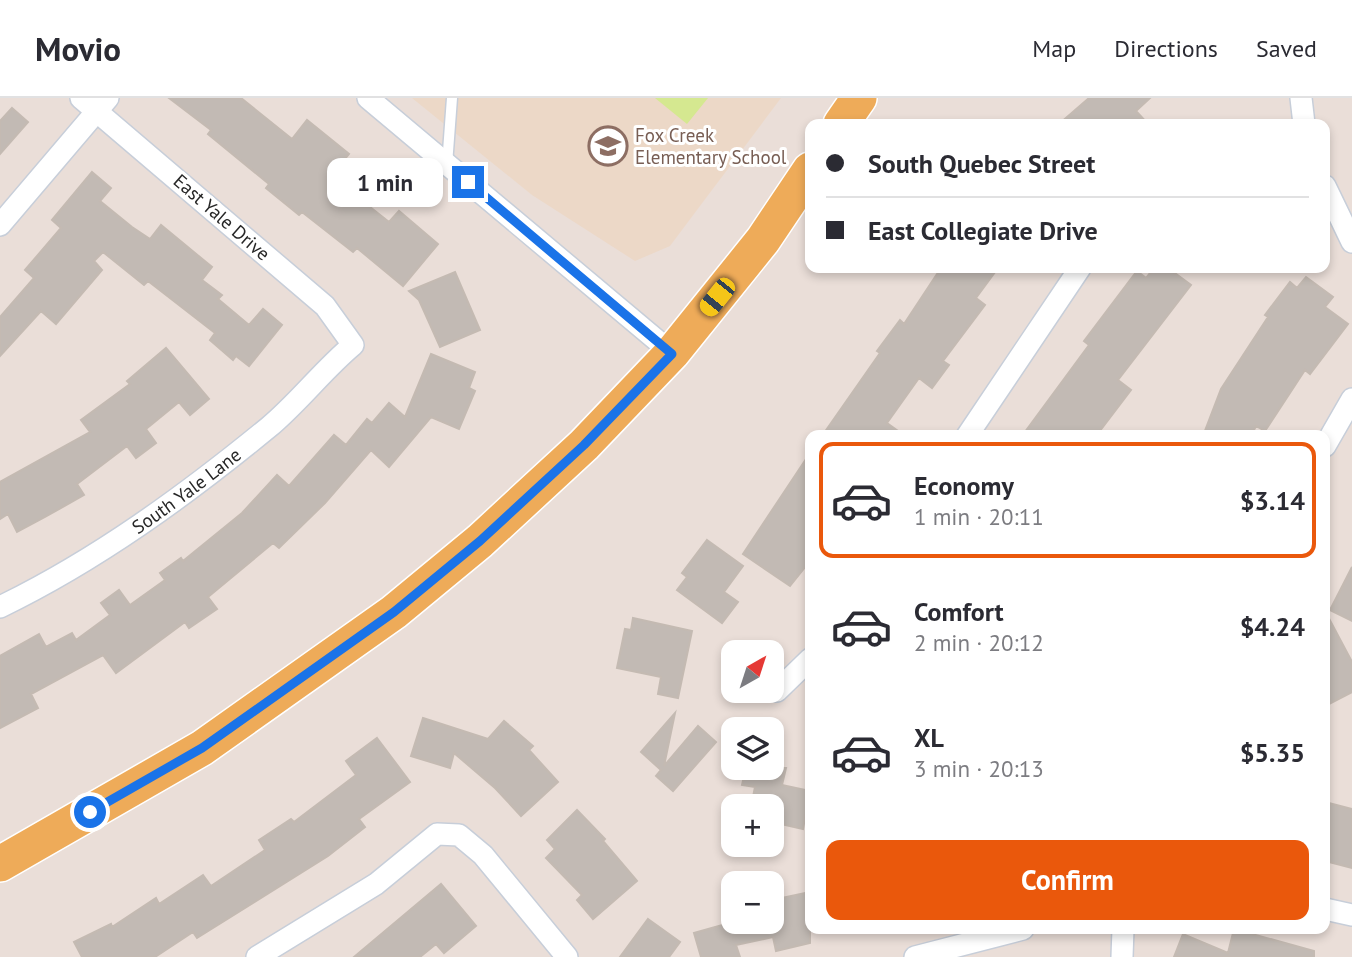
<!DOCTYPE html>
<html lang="en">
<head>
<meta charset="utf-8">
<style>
	:root { --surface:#fff; --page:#f7f7f7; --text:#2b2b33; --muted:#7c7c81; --line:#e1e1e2; --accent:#ea580c }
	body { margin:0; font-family:"PT Sans",sans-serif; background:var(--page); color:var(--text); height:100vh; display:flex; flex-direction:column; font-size:26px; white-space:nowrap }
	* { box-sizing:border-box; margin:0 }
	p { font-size:23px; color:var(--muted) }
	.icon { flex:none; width:38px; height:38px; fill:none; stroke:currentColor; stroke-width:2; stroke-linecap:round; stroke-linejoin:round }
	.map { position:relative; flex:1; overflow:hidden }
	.details { position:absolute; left:805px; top:332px; width:525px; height:504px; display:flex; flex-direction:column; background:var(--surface); border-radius:14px; box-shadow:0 4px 10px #0003 }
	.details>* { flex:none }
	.top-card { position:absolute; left:805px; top:21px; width:525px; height:154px; border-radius:14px; box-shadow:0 4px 10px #0003; display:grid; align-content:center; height:154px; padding:0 21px; background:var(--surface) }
	.needle { width:46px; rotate:39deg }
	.controls { position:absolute; left:721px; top:542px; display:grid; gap:14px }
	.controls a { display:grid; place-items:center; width:63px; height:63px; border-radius:14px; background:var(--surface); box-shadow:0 4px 10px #0003; font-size:35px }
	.end { position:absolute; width:32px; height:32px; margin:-16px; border:9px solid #1a73e8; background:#fff; box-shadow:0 0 0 4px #fff }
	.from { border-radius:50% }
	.bubble { position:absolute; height:49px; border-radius:14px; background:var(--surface); box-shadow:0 4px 10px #0003; font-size:23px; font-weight:600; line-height:49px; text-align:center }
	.car { position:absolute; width:21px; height:42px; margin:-21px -10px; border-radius:9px; box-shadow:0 0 5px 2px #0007; background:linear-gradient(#f5c518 24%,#345 0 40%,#f5c518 0 76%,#345 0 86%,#f5c518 0) }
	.top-card b { display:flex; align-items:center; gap:24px; height:66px; font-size:26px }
	.top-card b+b { border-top:2px solid var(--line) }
	.top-card i { width:18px; height:18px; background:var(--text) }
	ul { padding:12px 0 0; list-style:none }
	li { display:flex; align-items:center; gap:21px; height:116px; margin:0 14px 10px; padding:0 7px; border:4px solid transparent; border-radius:14px }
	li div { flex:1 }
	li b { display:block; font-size:26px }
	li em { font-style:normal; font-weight:600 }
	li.on { border-color:var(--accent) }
	li>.icon { width:63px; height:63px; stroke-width:1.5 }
	.button { display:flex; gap:14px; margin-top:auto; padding:14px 21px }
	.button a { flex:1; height:80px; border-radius:14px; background:var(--accent); color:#fff; font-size:28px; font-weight:600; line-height:80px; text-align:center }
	header { display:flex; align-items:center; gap:42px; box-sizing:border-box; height:98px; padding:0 35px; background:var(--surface); border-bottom:2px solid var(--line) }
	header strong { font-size:33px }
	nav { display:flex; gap:38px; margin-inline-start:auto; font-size:24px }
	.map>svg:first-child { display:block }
	.education { fill:#ecd8c7 }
	.pitch { fill:#d5e890 }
	.building { fill:#c2bab4; stroke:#c4bab2; stroke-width:2 }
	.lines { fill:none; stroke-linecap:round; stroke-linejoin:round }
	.lane-casing { stroke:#c7ced9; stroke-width:13 }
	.street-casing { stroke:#c7ced9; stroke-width:24 }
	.primary-casing { stroke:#fff; stroke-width:38 }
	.lane { stroke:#fff; stroke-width:10 }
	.street { stroke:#fff; stroke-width:21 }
	.primary { stroke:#eeab59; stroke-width:35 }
	.route { stroke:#1a73e8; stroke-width:9 }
	.labels { text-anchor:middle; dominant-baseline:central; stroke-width:6; stroke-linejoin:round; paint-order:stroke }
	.education-label { font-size:19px; fill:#785e54; stroke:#fff; text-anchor:start }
	.street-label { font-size:19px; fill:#272727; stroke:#fff }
</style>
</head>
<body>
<header>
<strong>Movio</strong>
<nav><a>Map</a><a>Directions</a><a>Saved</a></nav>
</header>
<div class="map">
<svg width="1352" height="859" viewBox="0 0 1352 859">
	<rect width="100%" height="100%" fill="#eaded8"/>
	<path class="education" d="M412,0H781L670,148L635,163L532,97Z"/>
	<path class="pitch" d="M655,0H708L687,26Z"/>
	<path class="building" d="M169,0H241L292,41L307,22L349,56L331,78L389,124L399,113L438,146L403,188L357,150L353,154L302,114L299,117L266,90L269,86L208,36L211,32Z
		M1089,0H1150L1136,13L1148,26H1059Z
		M12,10L28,24L0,56V23Z
		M92,74L111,90L100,103L132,129L150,141L161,127L212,169L202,182L222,197L218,201L249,227L263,211L282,227L249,268L236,258L233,262L210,242L215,235L148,183L144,187L103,154L94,163L102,172L56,226L41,213L0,258V219L34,180L25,172L61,130L52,122Z
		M941,170H998L976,200L985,207L943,263L949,267L932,290L919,280L887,325L905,338H822L880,255L877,253L900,222L904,226Z
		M1154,170H1168L1191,187L1118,282L1131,292L1096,338H1022L1089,247L1084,243L1137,173L1146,180Z
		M455,174L480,232L440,249L419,202L409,193Z
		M1306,179L1333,199L1325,209L1348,226L1310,276L1305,272L1265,333L1256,328L1251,338H1203L1221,291L1268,219L1265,217L1290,184L1297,190Z
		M166,250L209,301L190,317L179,304L146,331L156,345L136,360L127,348L77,386L84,397L45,419L17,434L8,416L0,421V384L90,334L81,322L130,286L127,283Z
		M431,256L475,274L469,290L475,293L459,331L431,319L389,369L371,352L325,405L279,450L273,445L208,499L217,511L189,530L185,524L116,575L103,557L31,596L38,610L0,630V558L39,536L46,549L72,535L76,542L110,517L101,505L119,492L130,507L165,482L160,475L181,460L183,463L242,415L277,377L289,388L334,337L346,347L367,321L372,325L389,305L405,319Z
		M810,355V463L790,488L743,456Z
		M707,442L743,468L724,494L738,504L722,525L677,492L687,479L682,475Z
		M1352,469V523L1330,512Z
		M1325,513L1352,564V594L1325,608Z
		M633,520L692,533L678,600L658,596L661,579L617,570L625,531L631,532Z
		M675,615L664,668L698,628L716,644L673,693L656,678L661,672L641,654Z
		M423,620L488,641L504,623L533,648L529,652L558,684L521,718L495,690L454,655L450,670L411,658Z
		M377,640L410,684L359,721L365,729L328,758L197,840L193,834L155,859H82L74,844L111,826L112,829L156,800L159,806L203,777L211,788L265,752L259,742L291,721L294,724L356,677L346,663Z
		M746,670H786L782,687L810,693L803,731L772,724V709H751L755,689L742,687Z
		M1325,704L1352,711V770L1325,763Z
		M577,712L605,741L603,743L637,783L593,821L577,802L582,797L546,760L555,751L547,742Z
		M441,786L476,828L444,855L436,846L420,859H354Z
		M810,794V845L776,853L773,839L736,847L740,859H701L694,835L733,824H772V802Z
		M648,821L680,844L669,859H620Z
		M1234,831L1314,853V859H1174L1183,836L1228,855Z"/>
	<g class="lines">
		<g class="lane-casing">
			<path id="lane" d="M447,67L452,0"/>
		</g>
		<g class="street-casing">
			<g id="street">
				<path d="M368,0L672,255"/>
				<path d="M1301,0L1304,26"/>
				<path d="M1325,88L1352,144"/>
				<path d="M0,127L108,0"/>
				<path d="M967,338L1080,170"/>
				<path d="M1325,348L1352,301"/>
				<path id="s1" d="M0,509C97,462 186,397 269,329C299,304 323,272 353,247L325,208L81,0"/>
				<path d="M777,593L810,561"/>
				<path d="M1325,811L1352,817"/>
				<path d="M257,859L376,786L437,736L459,737L483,757L567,859"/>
				<path d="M915,859L1023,831"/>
				<path d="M1122,859L1123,831"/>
			</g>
		</g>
		<g class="primary-casing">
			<path id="primary" d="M841,26L859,0
				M0,766L202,650L394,514L480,443L584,347L672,255L763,142L810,72"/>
		</g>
		<use href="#lane" class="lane"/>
		<use href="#street" class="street"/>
		<use href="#primary" class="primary"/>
	</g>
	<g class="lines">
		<path class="route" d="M90,714L202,650L394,514L480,443L584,347L672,256L468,84"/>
	</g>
	<defs>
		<g id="school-ring" transform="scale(2.0125)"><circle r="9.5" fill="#fff" stroke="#8d6e63" stroke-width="1.5"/><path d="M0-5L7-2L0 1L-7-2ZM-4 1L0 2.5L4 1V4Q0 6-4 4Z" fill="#8d6e63"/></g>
	</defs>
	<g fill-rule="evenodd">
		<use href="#school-ring" x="608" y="48"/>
	</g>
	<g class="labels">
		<g class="education-label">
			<text x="635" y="37">Fox Creek<tspan x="635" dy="22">Elementary School</tspan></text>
		</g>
		<g class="street-label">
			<text transform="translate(222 119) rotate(41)">East Yale Drive</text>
			<text stroke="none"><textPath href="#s1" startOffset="220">South Yale Lane</textPath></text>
		</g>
	</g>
</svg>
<div class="controls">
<a><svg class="needle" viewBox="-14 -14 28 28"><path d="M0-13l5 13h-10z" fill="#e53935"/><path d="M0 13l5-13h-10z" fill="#7c7c81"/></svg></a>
<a><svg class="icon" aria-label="layers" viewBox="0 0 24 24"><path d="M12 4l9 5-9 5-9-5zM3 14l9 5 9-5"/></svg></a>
<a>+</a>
<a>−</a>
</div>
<i class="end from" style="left:90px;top:714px"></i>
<i class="end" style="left:468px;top:84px"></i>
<div class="bubble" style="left:327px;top:60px;width:116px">1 min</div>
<i class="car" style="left:717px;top:199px;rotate:219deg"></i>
<div class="top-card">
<b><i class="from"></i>South Quebec Street</b>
<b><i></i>East Collegiate Drive</b>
</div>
<section class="details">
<ul>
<li class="on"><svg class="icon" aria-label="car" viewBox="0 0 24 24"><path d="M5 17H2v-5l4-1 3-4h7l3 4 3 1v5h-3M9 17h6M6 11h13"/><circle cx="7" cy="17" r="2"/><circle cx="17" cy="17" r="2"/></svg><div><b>Economy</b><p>1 min · 20:11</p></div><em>$3.14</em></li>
<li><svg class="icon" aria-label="car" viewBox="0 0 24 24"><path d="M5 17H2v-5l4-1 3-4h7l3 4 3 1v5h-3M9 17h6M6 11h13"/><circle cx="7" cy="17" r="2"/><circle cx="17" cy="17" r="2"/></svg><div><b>Comfort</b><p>2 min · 20:12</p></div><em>$4.24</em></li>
<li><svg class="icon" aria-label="car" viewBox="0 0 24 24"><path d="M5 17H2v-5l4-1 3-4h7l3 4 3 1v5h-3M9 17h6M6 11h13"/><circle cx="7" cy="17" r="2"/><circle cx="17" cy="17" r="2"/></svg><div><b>XL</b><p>3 min · 20:13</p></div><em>$5.35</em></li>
</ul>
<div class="button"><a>Confirm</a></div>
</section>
</div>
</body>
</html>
